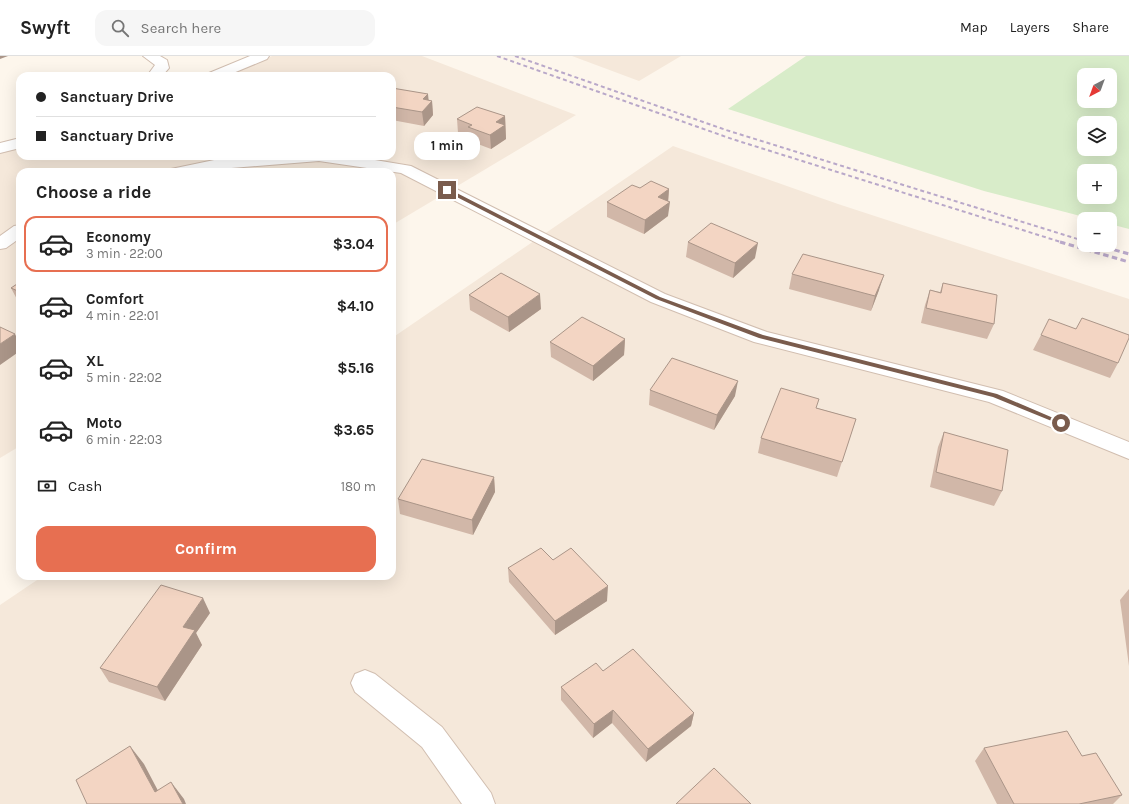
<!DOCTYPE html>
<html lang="en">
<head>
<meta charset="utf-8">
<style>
	:root { --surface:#fff; --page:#f6f6f6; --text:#222; --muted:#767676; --line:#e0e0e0; --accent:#e76f51 }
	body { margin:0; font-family:Karla,sans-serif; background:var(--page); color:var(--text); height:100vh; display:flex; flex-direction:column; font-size:15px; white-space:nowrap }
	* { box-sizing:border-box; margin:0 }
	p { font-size:13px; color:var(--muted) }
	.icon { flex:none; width:22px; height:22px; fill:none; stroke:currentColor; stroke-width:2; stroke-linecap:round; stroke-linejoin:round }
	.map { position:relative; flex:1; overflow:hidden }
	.sheet { position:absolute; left:16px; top:112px; width:380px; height:412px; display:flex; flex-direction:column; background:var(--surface); border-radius:12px; box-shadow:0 4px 16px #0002 }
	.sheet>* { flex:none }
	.hud { position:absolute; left:16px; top:16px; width:380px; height:88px; border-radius:12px; box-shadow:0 4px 16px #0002; display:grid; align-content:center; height:88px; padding:0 20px; background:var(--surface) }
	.needle { width:26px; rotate:221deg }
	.tools { position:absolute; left:1077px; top:12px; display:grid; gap:8px }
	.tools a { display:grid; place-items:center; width:40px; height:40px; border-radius:8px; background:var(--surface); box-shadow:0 4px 16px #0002; font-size:20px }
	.end { position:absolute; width:18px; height:18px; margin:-9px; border:5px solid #7a5c4d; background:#fff; box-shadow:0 0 0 2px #fff }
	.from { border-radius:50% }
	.bubble { position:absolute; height:28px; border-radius:12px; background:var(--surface); box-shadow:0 4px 16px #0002; font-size:13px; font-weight:700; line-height:28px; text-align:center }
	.hud b { display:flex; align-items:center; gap:14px; height:38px; font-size:15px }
	.hud b+b { border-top:1px solid var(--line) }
	.hud i { width:10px; height:10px; background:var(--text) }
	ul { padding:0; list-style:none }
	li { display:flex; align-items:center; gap:12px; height:56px; margin:0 8px 6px; padding:0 12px; border:2px solid transparent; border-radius:12px }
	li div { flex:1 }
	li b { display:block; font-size:15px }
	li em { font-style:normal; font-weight:700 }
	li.on { border-color:var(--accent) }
	li>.icon { width:36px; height:36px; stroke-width:1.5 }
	h2 { padding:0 20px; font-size:18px; line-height:48px }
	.pay { display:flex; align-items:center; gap:10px; height:44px; padding:0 20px; font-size:15px }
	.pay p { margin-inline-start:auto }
	.primary-button { display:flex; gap:8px; margin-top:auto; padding:8px 20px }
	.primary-button a { flex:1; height:46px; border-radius:12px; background:var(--accent); color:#fff; font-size:16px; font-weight:700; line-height:46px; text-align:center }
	header { display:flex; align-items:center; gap:24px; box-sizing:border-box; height:56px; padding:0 20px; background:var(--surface); border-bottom:1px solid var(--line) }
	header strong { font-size:19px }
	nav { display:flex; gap:22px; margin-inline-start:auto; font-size:14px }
	.search { width:280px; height:36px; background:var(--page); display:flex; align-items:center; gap:10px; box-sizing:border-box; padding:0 14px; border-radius:12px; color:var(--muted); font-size:15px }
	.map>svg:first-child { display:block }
	.residential { fill:#f5e8da }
	.green { fill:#d8ecc9; fill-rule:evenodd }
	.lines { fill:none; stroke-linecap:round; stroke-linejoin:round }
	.minor-casing { stroke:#d1beb0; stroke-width:2 }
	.minor { fill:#fff; fill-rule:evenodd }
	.rail-far1 { stroke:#b9a8c9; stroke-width:2; stroke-dasharray:4 3; stroke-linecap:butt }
	.rail { stroke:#b9a8c9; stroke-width:3; stroke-dasharray:5.5 3.5; stroke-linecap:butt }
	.wall { fill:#d1b7a8 }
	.shaded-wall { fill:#aa9588 }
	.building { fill:#f3d5c3; stroke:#aa9588 }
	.route { fill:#7a5c4d }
</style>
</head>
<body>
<header>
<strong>Swyft</strong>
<div class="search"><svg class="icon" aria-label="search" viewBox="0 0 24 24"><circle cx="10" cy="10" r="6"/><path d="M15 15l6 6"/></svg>Search here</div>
<nav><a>Map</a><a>Layers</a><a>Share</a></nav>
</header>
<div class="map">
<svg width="1129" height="748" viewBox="0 0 1129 748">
	<rect width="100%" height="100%" fill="#fdf6ec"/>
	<path class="residential" d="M272,0H422L576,59L392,169V116H20V390L0,402V97L20,92V100H392V20H226Z
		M572,0H681L639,25Z
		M673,90L838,148L1129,243V748H0V549L43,520H392V282Z"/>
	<path class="green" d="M806,0H1129V173L1110,168V163H1092L984,135L728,53ZM1084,19H1110V45H1084ZM1084,67H1110V93H1084ZM1084,115H1110V141H1084Z"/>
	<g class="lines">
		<g class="minor-casing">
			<path id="minor" d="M143,0H160L167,4L169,12L162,20H147L155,9Z
				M250,0H269L267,3L226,20H207L209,17Z
				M20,82V92L0,97V87Z
				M259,100H351L411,110L665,238L767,276L1003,335L1129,386V403L989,346L754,286L651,246L401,117L319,105L219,113L202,116H169L171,113L219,103Z
				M20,169V182L6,192L0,193V180L14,170Z
				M365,614L375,618L442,671L491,737L495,748H462L422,691L355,636L351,627L355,618Z"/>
		</g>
		<use href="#minor" class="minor"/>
		<path class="rail-far1" d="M497,0L732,83L1064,187
			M515,0L726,74L1084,185"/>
		<path class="rail" d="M1060,186L1129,206
			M1097,189L1129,198"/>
	</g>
	<path class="wall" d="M392,32L432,45L433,59L424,70L392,64Z
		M505,60L506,83L491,93L470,85L469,81L458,77L457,63Z
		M640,132L669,133L668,145V160L644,178L607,161V146Z
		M688,186L755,202L733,222L686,201Z
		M792,218L879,234L871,255L789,233Z
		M20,226V247H19L11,232Z
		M943,227L994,268L987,283L921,267L925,249L930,234L940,236Z
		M469,239L541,253L509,276L470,254Z
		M1041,279L1118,307L1110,322L1033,294Z
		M625,283L624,299L593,325L551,301L550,286Z
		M650,334L735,340L714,374L649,349Z
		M817,352L856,363L837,421L758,397L761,382Z
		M944,376L1002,435L994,450L930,431L938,391Z
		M494,421L495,436L473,479L400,458L398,443Z
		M553,504L607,545L555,579L509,526L508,512Z
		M1129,533V610L1120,544Z
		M210,557L196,577L202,589L165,645L109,626L100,612Z
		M603,615L694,657L691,670L646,706L612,667L593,682L561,644V631Z
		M984,692L1082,700L1122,739L1113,748H997L975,705Z"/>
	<path class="shaded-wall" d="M0,0H8L0,3Z
		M428,38L429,48L432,45L433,59L424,70L422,56L423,43Z
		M505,60L506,83L491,93L490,79L496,66Z
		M669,133L668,147L670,146L668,160L644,178L645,164L658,141Z
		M758,187L755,202L733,222L735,207Z
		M884,219L879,234L871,255L875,240Z
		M540,238L541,253L509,276L508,261Z
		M15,278L20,288V295L0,309V288Z
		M625,283L624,299L593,325V310Z
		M738,325L735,340L714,374L717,359Z
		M494,421L495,436L473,479L472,464Z
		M608,530L607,545L555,579V565Z
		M203,542L210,557L196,577L202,589L165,645L157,631L183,571Z
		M613,654L612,667L593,682L594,668Z
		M694,657L691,670L646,706L648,693Z
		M130,690L144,708L165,748L155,736Z
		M171,726L184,743L186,748H183Z"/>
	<path class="building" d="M392,32L428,38L423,43L432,45L422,56L392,51Z
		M477,51L505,60L496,66L505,69L490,79L468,71L472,69L457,63Z
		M651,125L669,133L658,141L670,146L645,164L607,146L632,129L640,132Z
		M711,167L758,187L735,207L688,186Z
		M803,198L884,219L875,240L792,218Z
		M501,217L540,238L508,261L469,239Z
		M20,226V236L11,232Z
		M943,227L997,239L994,268L926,252L930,234L941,237Z
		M582,261L625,283L593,310L550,286Z
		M1082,262L1129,279V282L1118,307L1041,279L1049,263L1076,273Z
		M0,271L15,278L0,288Z
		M672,302L738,325L717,359L650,334Z
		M781,332L819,343L816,352L856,363L842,406L761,382Z
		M944,376L1008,394L1002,435L936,416Z
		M422,403L494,421L472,464L398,443Z
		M541,492L553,504L571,492L608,530L555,565L508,512Z
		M161,529L203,542L183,571L195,574L157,631L100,612Z
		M633,593L694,657L648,693L613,654L594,668L561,631L596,607L603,615Z
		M1067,675L1082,700L1096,697L1122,739L1079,748H1014L984,692Z
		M130,690L155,736L171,726L183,748H87L76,724Z
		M714,712L751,748H676Z"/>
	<path class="route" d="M445,133H449L660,241L763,279L997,338L1065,367L1059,368L993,341L759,282L656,243L445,135Z"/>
</svg>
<div class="tools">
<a><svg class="needle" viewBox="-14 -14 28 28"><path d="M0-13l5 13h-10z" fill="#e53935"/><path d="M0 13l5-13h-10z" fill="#767676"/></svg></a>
<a><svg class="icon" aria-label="layers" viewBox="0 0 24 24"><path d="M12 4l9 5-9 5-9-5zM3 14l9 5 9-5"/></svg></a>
<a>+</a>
<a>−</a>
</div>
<i class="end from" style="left:1061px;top:367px"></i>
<i class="end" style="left:447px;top:134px"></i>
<div class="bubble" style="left:414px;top:76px;width:66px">1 min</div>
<div class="hud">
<b><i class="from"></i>Sanctuary Drive</b>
<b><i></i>Sanctuary Drive</b>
</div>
<section class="sheet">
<h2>Choose a ride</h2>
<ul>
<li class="on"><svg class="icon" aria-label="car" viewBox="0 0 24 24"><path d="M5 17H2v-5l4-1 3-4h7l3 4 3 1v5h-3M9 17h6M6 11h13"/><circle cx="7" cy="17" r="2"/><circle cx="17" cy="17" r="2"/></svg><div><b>Economy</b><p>3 min · 22:00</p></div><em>$3.04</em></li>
<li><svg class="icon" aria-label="car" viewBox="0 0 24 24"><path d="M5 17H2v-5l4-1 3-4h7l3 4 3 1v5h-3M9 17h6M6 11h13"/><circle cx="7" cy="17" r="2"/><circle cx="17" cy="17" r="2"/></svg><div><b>Comfort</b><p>4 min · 22:01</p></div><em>$4.10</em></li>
<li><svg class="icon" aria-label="car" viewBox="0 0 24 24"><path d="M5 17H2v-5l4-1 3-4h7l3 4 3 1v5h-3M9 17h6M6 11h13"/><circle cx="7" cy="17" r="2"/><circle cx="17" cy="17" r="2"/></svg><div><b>XL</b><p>5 min · 22:02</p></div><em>$5.16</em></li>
<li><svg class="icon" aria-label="car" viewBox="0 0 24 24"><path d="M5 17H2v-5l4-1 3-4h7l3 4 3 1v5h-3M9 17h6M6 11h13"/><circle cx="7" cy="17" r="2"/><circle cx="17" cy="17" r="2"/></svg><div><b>Moto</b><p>6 min · 22:03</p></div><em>$3.65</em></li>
</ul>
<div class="pay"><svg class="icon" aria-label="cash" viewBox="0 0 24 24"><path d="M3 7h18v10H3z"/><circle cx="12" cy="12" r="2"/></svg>Cash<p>180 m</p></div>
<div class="primary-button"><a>Confirm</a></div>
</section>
</div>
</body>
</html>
